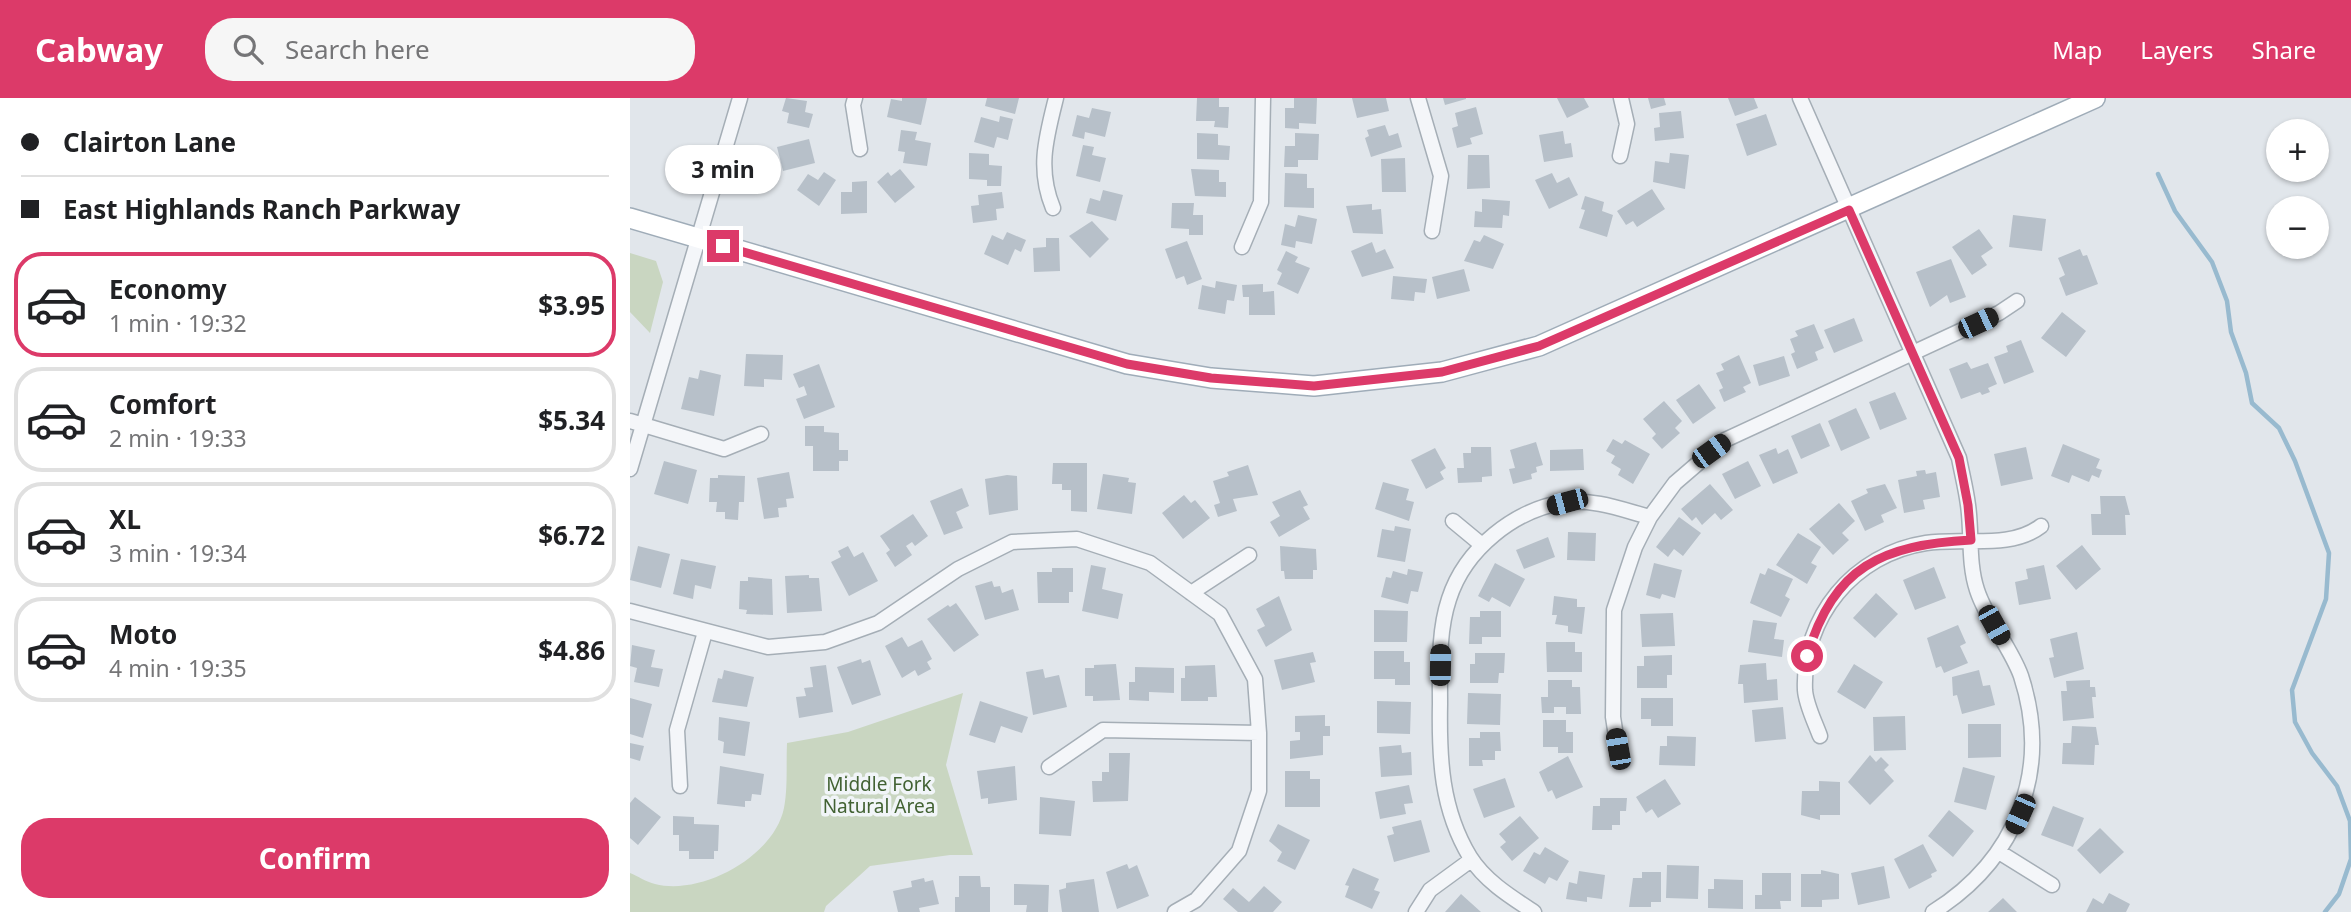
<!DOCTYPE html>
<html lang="en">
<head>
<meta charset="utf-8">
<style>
	:root { --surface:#fff; --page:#f6f6f6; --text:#202124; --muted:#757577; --line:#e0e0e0; --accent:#dc3a69 }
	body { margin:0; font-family:"Noto Sans",sans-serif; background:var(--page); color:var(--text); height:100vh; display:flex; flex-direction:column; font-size:26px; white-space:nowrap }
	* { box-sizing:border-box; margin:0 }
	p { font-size:23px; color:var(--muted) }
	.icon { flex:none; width:38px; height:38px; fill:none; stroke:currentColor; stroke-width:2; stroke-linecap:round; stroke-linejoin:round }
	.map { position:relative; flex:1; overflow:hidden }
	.side { display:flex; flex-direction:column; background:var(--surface); width:630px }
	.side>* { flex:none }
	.banner { display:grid; align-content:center; height:154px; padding:0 21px; background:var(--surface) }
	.controls { position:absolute; left:1636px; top:21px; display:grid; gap:14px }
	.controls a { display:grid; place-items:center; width:63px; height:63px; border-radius:50%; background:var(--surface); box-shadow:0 2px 5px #0004; font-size:35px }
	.end { position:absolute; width:32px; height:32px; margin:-16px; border:9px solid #dc3a69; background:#fff; box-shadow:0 0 0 4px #fff }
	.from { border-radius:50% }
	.bubble { position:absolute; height:49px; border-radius:24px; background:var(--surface); box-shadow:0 2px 5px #0004; font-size:23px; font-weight:700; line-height:49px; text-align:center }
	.car { position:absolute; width:21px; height:42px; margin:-21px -10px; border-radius:9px; box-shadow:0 0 5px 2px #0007; background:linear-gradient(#222 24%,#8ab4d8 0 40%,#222 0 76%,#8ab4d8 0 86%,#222 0) }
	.banner b { display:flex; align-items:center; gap:24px; height:66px; font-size:26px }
	.banner b+b { border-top:2px solid var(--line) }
	.banner i { width:18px; height:18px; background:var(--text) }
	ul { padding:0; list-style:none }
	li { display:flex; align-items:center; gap:21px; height:105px; margin:0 14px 10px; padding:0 7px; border:4px solid var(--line); border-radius:28px }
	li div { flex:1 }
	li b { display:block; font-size:26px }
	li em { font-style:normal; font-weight:700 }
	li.selected { border-color:var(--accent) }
	li>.icon { width:63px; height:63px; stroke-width:1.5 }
	.primary-button { display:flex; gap:14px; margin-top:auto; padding:14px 21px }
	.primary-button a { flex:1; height:80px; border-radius:28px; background:var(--accent); color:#fff; font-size:28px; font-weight:700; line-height:80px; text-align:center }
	header { display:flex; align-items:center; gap:42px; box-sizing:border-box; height:98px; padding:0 35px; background:var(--accent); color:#fff }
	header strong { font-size:33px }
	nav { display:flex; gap:38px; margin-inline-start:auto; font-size:24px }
	.search { width:490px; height:63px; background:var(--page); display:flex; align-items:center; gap:18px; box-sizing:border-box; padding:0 24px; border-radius:28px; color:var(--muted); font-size:26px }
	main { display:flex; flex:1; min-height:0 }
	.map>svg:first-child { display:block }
	.green { fill:#c9d6c1 }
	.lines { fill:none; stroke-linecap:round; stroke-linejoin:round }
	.stream { stroke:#98bacf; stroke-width:4.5 }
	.building { fill:#b7c0c9 }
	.minor-casing { stroke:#a5aeb6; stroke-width:17 }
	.major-casing { stroke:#9facb8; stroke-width:22 }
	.minor { stroke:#f4f6f9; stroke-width:14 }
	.major { stroke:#fff; stroke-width:19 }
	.route { stroke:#dc3a69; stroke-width:9 }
	.labels { text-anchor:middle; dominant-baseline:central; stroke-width:7; stroke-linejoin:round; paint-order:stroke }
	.park-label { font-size:19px; fill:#426233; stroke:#f1f5f8 }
</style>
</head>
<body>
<header>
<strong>Cabway</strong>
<div class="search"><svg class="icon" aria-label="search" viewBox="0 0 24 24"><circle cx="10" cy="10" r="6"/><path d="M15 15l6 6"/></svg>Search here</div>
<nav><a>Map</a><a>Layers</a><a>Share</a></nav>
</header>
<main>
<section class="side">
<div class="banner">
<b><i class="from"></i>Clairton Lane</b>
<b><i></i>East Highlands Ranch Parkway</b>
</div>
<ul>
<li class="selected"><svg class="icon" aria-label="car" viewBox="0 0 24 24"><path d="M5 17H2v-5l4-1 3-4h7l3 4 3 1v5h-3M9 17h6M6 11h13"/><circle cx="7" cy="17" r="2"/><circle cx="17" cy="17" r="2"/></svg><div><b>Economy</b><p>1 min · 19:32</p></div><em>$3.95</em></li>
<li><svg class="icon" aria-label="car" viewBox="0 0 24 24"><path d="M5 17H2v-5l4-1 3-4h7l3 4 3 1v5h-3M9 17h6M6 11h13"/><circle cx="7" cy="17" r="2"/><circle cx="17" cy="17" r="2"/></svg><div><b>Comfort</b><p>2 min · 19:33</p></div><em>$5.34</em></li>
<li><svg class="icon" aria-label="car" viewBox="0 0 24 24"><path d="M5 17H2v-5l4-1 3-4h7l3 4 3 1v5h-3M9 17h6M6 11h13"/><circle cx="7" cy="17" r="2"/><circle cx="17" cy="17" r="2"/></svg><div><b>XL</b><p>3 min · 19:34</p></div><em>$6.72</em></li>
<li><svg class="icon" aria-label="car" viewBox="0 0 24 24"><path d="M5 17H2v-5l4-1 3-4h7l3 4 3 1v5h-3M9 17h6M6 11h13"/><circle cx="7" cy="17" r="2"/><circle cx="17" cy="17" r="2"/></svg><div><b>Moto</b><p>4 min · 19:35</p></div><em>$4.86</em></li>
</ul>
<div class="primary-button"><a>Confirm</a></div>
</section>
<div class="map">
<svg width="1721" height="814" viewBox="0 0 1721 814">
	<rect width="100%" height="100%" fill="#e1e6eb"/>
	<path class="green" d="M0,155L26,163L33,184L20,235L0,214Z
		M333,595L316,667L343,757H320L240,768L196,808L194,814H0V775C8,778 16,784 25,786C71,798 144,759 154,710C158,690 156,666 157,645L218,634Z"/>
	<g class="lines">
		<path class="stream" d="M1528,76L1545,113L1582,164L1597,203L1601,234L1616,275L1622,305L1649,330L1665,363L1699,455L1696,501L1662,592L1665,624L1682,655L1707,688L1720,723L1721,761L1709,796L1695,814"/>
	</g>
	<path class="building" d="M156,0L177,3L175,14L183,16L179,30L157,25L159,15L152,13Z
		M272,0H297L291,27L257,19L261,1L272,3Z
		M357,0H389L385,16L355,8Z
		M567,0H589V9H599L598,30L584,29L585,23H566Z
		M664,0H687L686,26L669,25V31L655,30V10H664Z
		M722,0H756L759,13L727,20Z
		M813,0H836V1L815,7Z
		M927,0H954L959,9L937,20Z
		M1018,0H1034L1036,7L1021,11Z
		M1098,0H1124L1128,10L1105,18Z
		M846,9L853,36L840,40L842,46L827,50L822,30L828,28L825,15Z
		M462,10L481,14L475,39L455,34L454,41L442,38L447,17L459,20Z
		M1051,13L1054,40L1025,43L1024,30L1030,29L1029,15Z
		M1136,16L1147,47L1117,58L1106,26Z
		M370,18L383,21L378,42L367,39L364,50L344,44L351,19L369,24Z
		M755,27L759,38L768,35L772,49L741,59L735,40L739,38L737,32Z
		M271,32L287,34L285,42L301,45L297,68L273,65L275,54L268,53Z
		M933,33L935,46L941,45L943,59L914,64L909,37Z
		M567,35L588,36V47L600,48L599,62L567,61Z
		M665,35L689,36L688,62H668V69H654L655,48H665Z
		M179,41L185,65L153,73L147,49Z
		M453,47L464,49L462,57L476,60L470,84L446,78Z
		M339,55L359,56V67L372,68L371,88H357V82L339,81Z
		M1040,55L1059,57L1055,91L1023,84L1025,63L1039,65Z
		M838,57H859L860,90L837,91Z
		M775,60L776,94H752L751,61Z
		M270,71L285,89L265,105L247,84L258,74L261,78Z
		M561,71L589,72V84H596V99L565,98Z
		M194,74L206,82L189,108L167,92L178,76L188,82Z
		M655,75L677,76V90H684V110L654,109Z
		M922,75L927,85L939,79L948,97L919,111L905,82Z
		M237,83V115L211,116V94H222V84Z
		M1022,91L1035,111L1007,129L1003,123L996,127L987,113Z
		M473,92L493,97L486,123L456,115L460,100L470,103Z
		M372,94L374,110L366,111L367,122L343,125L341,108L349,107L348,97Z
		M955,98L974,104L972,113L983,117L977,139L949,130L955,112L951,111Z
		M852,101L880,103L879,118L873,117L872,130L844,129L845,113L852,114Z
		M542,105H564L563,117H573V137H559V131L541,130Z
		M742,106V112L751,111L753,136L723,135L716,108Z
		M668,117L687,121L682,146L666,143L665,150L651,147L655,126L665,129Z
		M1383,117L1416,121L1412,153L1379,149Z
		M462,123L479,141L460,160L439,138Z
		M1349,131L1363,150L1351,158L1357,167L1342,177L1322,149Z
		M377,134L396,142L391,154L385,151L378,167L354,156L362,137L373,142Z
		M854,137L874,146L863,171L834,163L844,142L850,144Z
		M416,140H429L430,173L404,174L403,150L416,149Z
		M557,143L572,181L557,187L554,178L546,181L535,151Z
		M742,144L746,155L755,151L764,170L732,179L721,153Z
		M1450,151L1453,158L1457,157L1468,186L1436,198L1429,180L1435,177L1428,160Z
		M656,153L668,159L665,164L680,170L668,196L647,186L652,175L647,172Z
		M1321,161L1336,199L1320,205L1317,197L1300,209L1286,174Z
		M834,171L840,193L807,201L802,179Z
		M763,178L797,181L795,195L785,194L784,203L761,201Z
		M586,183L607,187L604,203L597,202L595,216L568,211L572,187L585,190Z
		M633,186V194L644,193L645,217H619V199H613L612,187Z
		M1432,214L1456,233L1436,259L1411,240Z
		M1224,220L1233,243L1204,255L1194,232Z
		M1184,226L1194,250L1185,254L1188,262L1167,271L1161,256L1165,254L1160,241L1168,238L1165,233Z
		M1391,242L1404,274L1374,286L1364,259L1378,254L1376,248Z
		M116,256L153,257L152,282L134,281V289L114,288Z
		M1109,257L1121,285L1113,289L1116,294L1094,304L1089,292L1093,290L1086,275L1094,272L1091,266Z
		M1154,258L1160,278L1129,288L1123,267Z
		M1337,264L1341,271L1358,265L1367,286L1358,290L1360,294L1352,297L1350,294L1331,301L1319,271Z
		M189,266L205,309L174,321L166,301L177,297L174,288L169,290L163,276Z
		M70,272L91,277L84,318L51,311L59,279L68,281Z
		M1069,286L1086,310L1063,326L1046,302Z
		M1265,294L1277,321L1250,332L1239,304Z
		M1034,303L1052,323L1045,330L1050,335L1032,351L1022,340L1026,336L1013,321Z
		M1226,310L1240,340L1211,353L1198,323Z
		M1190,325L1200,348L1171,361L1161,338Z
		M175,328H194V334L209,335V352H218V363H209V373H183V348H175Z
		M983,341L992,346L995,342L1020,356L1003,386L988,377L991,371L981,365L985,358L976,353Z
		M906,344L913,367L906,369L907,374L901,376L902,381L883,386L879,371L885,370L880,352Z
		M1433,346L1470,361L1466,370L1472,372L1469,380L1462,377L1459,384L1442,377L1439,385L1421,378Z
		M841,349H861L862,378L852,379V384L828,385L827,370H834L833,355H841Z
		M1396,349L1403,381L1371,388L1364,356Z
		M805,350L816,370L810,374L814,381L796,391L781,362Z
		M1146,350L1148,356L1158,351L1168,375L1143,386L1129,357Z
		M953,351L954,372L920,373V352Z
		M34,363L67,372L58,406L24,396Z
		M1118,363L1131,388L1105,401L1092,376Z
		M423,365H457V414L441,413V392H432V386H422Z
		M618,367L628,397L603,401L607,413L588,419L584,407L590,405L583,383L599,378L597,374Z
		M1295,372L1296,376L1306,374L1310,399L1293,402L1295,411L1274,415L1268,382L1287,378L1286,373Z
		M159,374L164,400L156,401L157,409L148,410L149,419L134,421L127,380Z
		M473,376L499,380L498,384L506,385L502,416L467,411Z
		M88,377L115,378L114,404H109L108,422L95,421V414H86L87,404H79L80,380H88Z
		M377,377L387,378L388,412L359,417L355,381Z
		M753,384L779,391L776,402L784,404L779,423L745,411Z
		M1080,386L1103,412L1091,422L1085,415L1072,427L1066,419L1062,423L1051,411Z
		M1255,386L1267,410L1251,417L1254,424L1235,433L1221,403L1238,395L1236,391Z
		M332,390L339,408L326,414L333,430L314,437L300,403Z
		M670,392L678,407L673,409L680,421L649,439L640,424L650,418L642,404Z
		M554,397L561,405L565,402L580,420L553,441L532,415Z
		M1470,398H1495L1500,417H1495L1496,437H1462L1461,416H1471Z
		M1209,405L1225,423L1212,435L1219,442L1203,457L1179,431Z
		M283,416L298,438L285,448L282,444L276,448L282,457L265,469L256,455L260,452L250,438Z
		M1049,419L1071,435L1053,458L1044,451L1038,459L1026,449Z
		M765,428L781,431L775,464L747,459L752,431L764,433Z
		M938,434L966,435L965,463L937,462Z
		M1168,435L1191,449L1181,465L1187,468L1177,486L1146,467Z
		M918,439L925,459L894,471L886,452Z
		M1452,447L1471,471L1446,492L1426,468Z
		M8,448L40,456L31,490L0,482Z
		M218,448L224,459L233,454L248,483L219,498L201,464L211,459L208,453Z
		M650,448L686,451L687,472H683V481H655L654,473H651Z
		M51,461L86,468L81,491L65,487L63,501L43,496Z
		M865,465L895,481L880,509L862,499L859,504L848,498Z
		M1024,465L1052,472L1045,500L1032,496L1030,501L1016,497Z
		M461,467L476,470L472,491L493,496L488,521L452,513Z
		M1414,467L1421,501L1389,507L1385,484L1398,481L1396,471Z
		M1304,469L1316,500L1285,512L1273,482Z
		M422,470H443V494H439V505H408L407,474H422Z
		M1138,470L1163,481L1155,498L1160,501L1151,519L1120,505L1130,475L1135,477Z
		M778,471L793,474L788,494L781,493L778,506L751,499L756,479L761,480L763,473L777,477Z
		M179,477V480H189L192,513L157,515L155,478Z
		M118,479L142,481L143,517L116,516L117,512L109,511L110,483H118Z
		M362,483L364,489L370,488L372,495L383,491L389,512L355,522L345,488Z
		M1246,495L1268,516L1245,540L1223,520Z
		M649,498L662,532L636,549L627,532L635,528L626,511Z
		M924,498L947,501V509H955L952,536L938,534V528L925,526L927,517H922Z
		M326,505L349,537L324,554L297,521L318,507L320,509Z
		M744,512L778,513L777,544H744Z
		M850,513H871V539H852V546H839L840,519H850Z
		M1043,515L1045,548L1012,549L1010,516Z
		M1123,522L1147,525L1144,541L1154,542L1152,559L1118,554Z
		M1328,527L1336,545L1330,548L1338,565L1314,575L1311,568L1306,570L1297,540Z
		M1447,534L1454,571L1424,580L1419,560L1424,559L1420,541Z
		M272,539L278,549L292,542L302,561L297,564L301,571L288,578L285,572L272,580L255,548Z
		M916,544H945V554H952V574H917Z
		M2,547L25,552L21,569L33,571L29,589L4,584L7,570L0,568Z
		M744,553H774V564H780V587H765V581H744Z
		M683,554L686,564L680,565L685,584L652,592L644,562Z
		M845,555H875L874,575H869L868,585H840V566H845Z
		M1042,557V577H1037V590H1007V568H1014V558Z
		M231,561L232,565L240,562L251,597L222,607L207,569Z
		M1136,565L1137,582L1147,581L1148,602L1114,605L1113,586H1108L1110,567Z
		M486,566L490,602L463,603V598H455V570H464V567Z
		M1224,566L1253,584L1235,611L1207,594Z
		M196,567L203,614L169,620L166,599L176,598L174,590L183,589L180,569Z
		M585,567L587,599H578V603H551V580H555V568Z
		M505,569L544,570V595L519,594V603L499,602V584H505Z
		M413,571L415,580L429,577L437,609L403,617L396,574Z
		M94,572L124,579L117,609L82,604L88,580L92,581Z
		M1349,572L1353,588L1360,587L1365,607L1332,616L1327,597L1323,598L1322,579Z
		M918,582H942V589H950L951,616H936V609H924V615H912L911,599H918Z
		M1460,582V589H1465L1466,599H1462L1464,620L1433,623L1431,593H1437L1436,583Z
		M838,595L871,596L870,627L837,626Z
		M0,600L22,606L13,640L0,636Z
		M1011,600H1043V628H1021V621H1011Z
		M350,603L398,619L392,635L371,628L365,645L339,637Z
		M747,603L781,604L780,636L747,635Z
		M1153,609L1156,641L1125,644L1122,612Z
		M695,617V628H700V638H693V657L660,661V643L670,642V634H665V618Z
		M1275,618L1276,652L1244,653L1243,619Z
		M89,619L120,624L115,658L93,655L94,644L88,642Z
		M913,622H936V634H943V655H928V649H913Z
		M1338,626H1371V659L1338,660Z
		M1442,628L1466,629L1469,647H1465L1464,667L1432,666L1433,645H1441Z
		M850,634H870L871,653H865V662H852L853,668H839V640H850Z
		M1037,638L1066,639L1065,668L1029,667L1030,648H1037Z
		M0,645L14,648L10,663L0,660Z
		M771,647L772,655L781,654L782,677L751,679L749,649Z
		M479,655H500L498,703L463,704L462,683H472V674H479Z
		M1240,657L1246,664L1251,659L1259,667L1254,672L1264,683L1240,707L1218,684Z
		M938,658L953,689L926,701L922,692L918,694L909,674Z
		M90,668L134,676L131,697L122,696L121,703H115V709L87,706Z
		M385,668L387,702L358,706V700L351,701L347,673Z
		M1333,669L1365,678L1356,712L1324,704Z
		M655,673H680V681H690V709H655Z
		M875,680L885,709L854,720L843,691Z
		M1035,681L1051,706L1028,720L1022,711L1016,715L1006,699Z
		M1189,683L1210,684V717H1190V722L1171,717L1172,693H1189Z
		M779,687L783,705L774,706L776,716L750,721L745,694Z
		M5,699L31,719L8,747L0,740V705Z
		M410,699L445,703L441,738L409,736Z
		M970,700H997L996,713H990V727H982V732H962L963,708H970Z
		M1423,708L1454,720L1443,749L1411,737Z
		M1319,712L1344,733L1323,759L1298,738Z
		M43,718L64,719V726L89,727L88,753H84V761H59V753H49V737H43Z
		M890,718L909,740L882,763L870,749L876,744L869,736Z
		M791,722L800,754L764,764L757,738L764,736L762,729Z
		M648,726L680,742L665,772L647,763L652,754L639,743Z
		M1470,730L1494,754L1470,776L1447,752Z
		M1293,746L1307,773L1301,776L1302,779L1279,791L1264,761Z
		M915,749L939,763L927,783L919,779L915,786L893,773L904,754L910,757Z
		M497,766L499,771L507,767L519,798L487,811L476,774Z
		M1037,767L1069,768L1068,801L1036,800Z
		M1254,768L1260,800L1228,807L1221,775Z
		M723,770L749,781L744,792L750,794L742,811L715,799L719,788L715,787Z
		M1191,772L1209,776V801L1192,802V809H1171V776H1191Z
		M949,773L975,777L972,801L957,799V804L936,801L939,784L947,786Z
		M1012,774H1031V804H1021V809H999L1003,780H1012Z
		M1132,775H1161V803H1150L1151,811H1125V797H1132Z
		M329,778H350L351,789H360V814H325V799H329Z
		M294,780L295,784L303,782L309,806L289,810L290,814H268L263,793L282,789L281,783Z
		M464,781L469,814H432L429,792L436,790V785Z
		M1084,781L1113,782V811L1078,810V791H1084Z
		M384,786L419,787L418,814H396L397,807H384Z
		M634,788L652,804L643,814H608L593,801L603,790L619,804Z
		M1479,795L1500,806L1496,814H1456L1463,800L1473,806Z
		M831,796L851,814H815Z
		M1373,800L1387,814H1358Z"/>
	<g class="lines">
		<g class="minor-casing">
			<path id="minor" d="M225,0L223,7L230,51
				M788,0L811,78L802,133
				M1170,0L1329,360C1332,376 1336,391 1338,407C1342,435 1338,465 1347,492C1357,523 1380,548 1391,578C1422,673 1386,762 1303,814
				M990,58L997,26L991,0
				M423,110C407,71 416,40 426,0
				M612,149L631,104L633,0
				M0,323L94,351L131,336
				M0,371L110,0
				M823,423L852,447
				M561,495L619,457
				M0,513L138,549L195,544L248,525L328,471L382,444L447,441L520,465L590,516L625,581L629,635V693L609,753L566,802L545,814
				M1190,638C1185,624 1176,607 1175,592C1172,519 1224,456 1296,445C1333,439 1380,452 1411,428
				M988,651L983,619L984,512L1005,449L1020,419L1045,385L1095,342L1369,215L1387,203
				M419,669L473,632L629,635
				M50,688L47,632L75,534
				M1369,754L1422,787
				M786,814L800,792L841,762
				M904,814C881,799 855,783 840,759C811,711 809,660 810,606C810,571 808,534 819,501C835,451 885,411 936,404C964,401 993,412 1020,419"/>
		</g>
		<g class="major-casing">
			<path id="major" d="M0,120L497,266L581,280L684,288L812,274L909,248L1465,0"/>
		</g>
		<use href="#minor" class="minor"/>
		<use href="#major" class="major"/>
	</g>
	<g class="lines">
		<path class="route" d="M93,148L497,266L581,280L684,288L812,274L909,248L1219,112L1329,360L1338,407L1341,442C1252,447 1204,468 1177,558"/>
	</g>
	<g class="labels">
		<g class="park-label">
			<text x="249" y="686">Middle Fork<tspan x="249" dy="22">Natural Area</tspan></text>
		</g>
	</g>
</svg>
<div class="controls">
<a>+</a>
<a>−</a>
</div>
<i class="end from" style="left:1177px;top:558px"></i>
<i class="end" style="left:93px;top:148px"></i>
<div class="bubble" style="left:35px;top:47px;width:116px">3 min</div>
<i class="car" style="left:1348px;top:225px;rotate:65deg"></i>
<i class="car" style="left:1081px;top:353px;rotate:54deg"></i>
<i class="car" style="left:937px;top:404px;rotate:255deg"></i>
<i class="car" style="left:1364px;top:527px;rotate:151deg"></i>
<i class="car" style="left:810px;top:567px;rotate:1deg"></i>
<i class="car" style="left:988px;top:651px;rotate:350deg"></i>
<i class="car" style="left:1390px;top:716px;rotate:204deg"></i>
</div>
</main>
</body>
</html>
